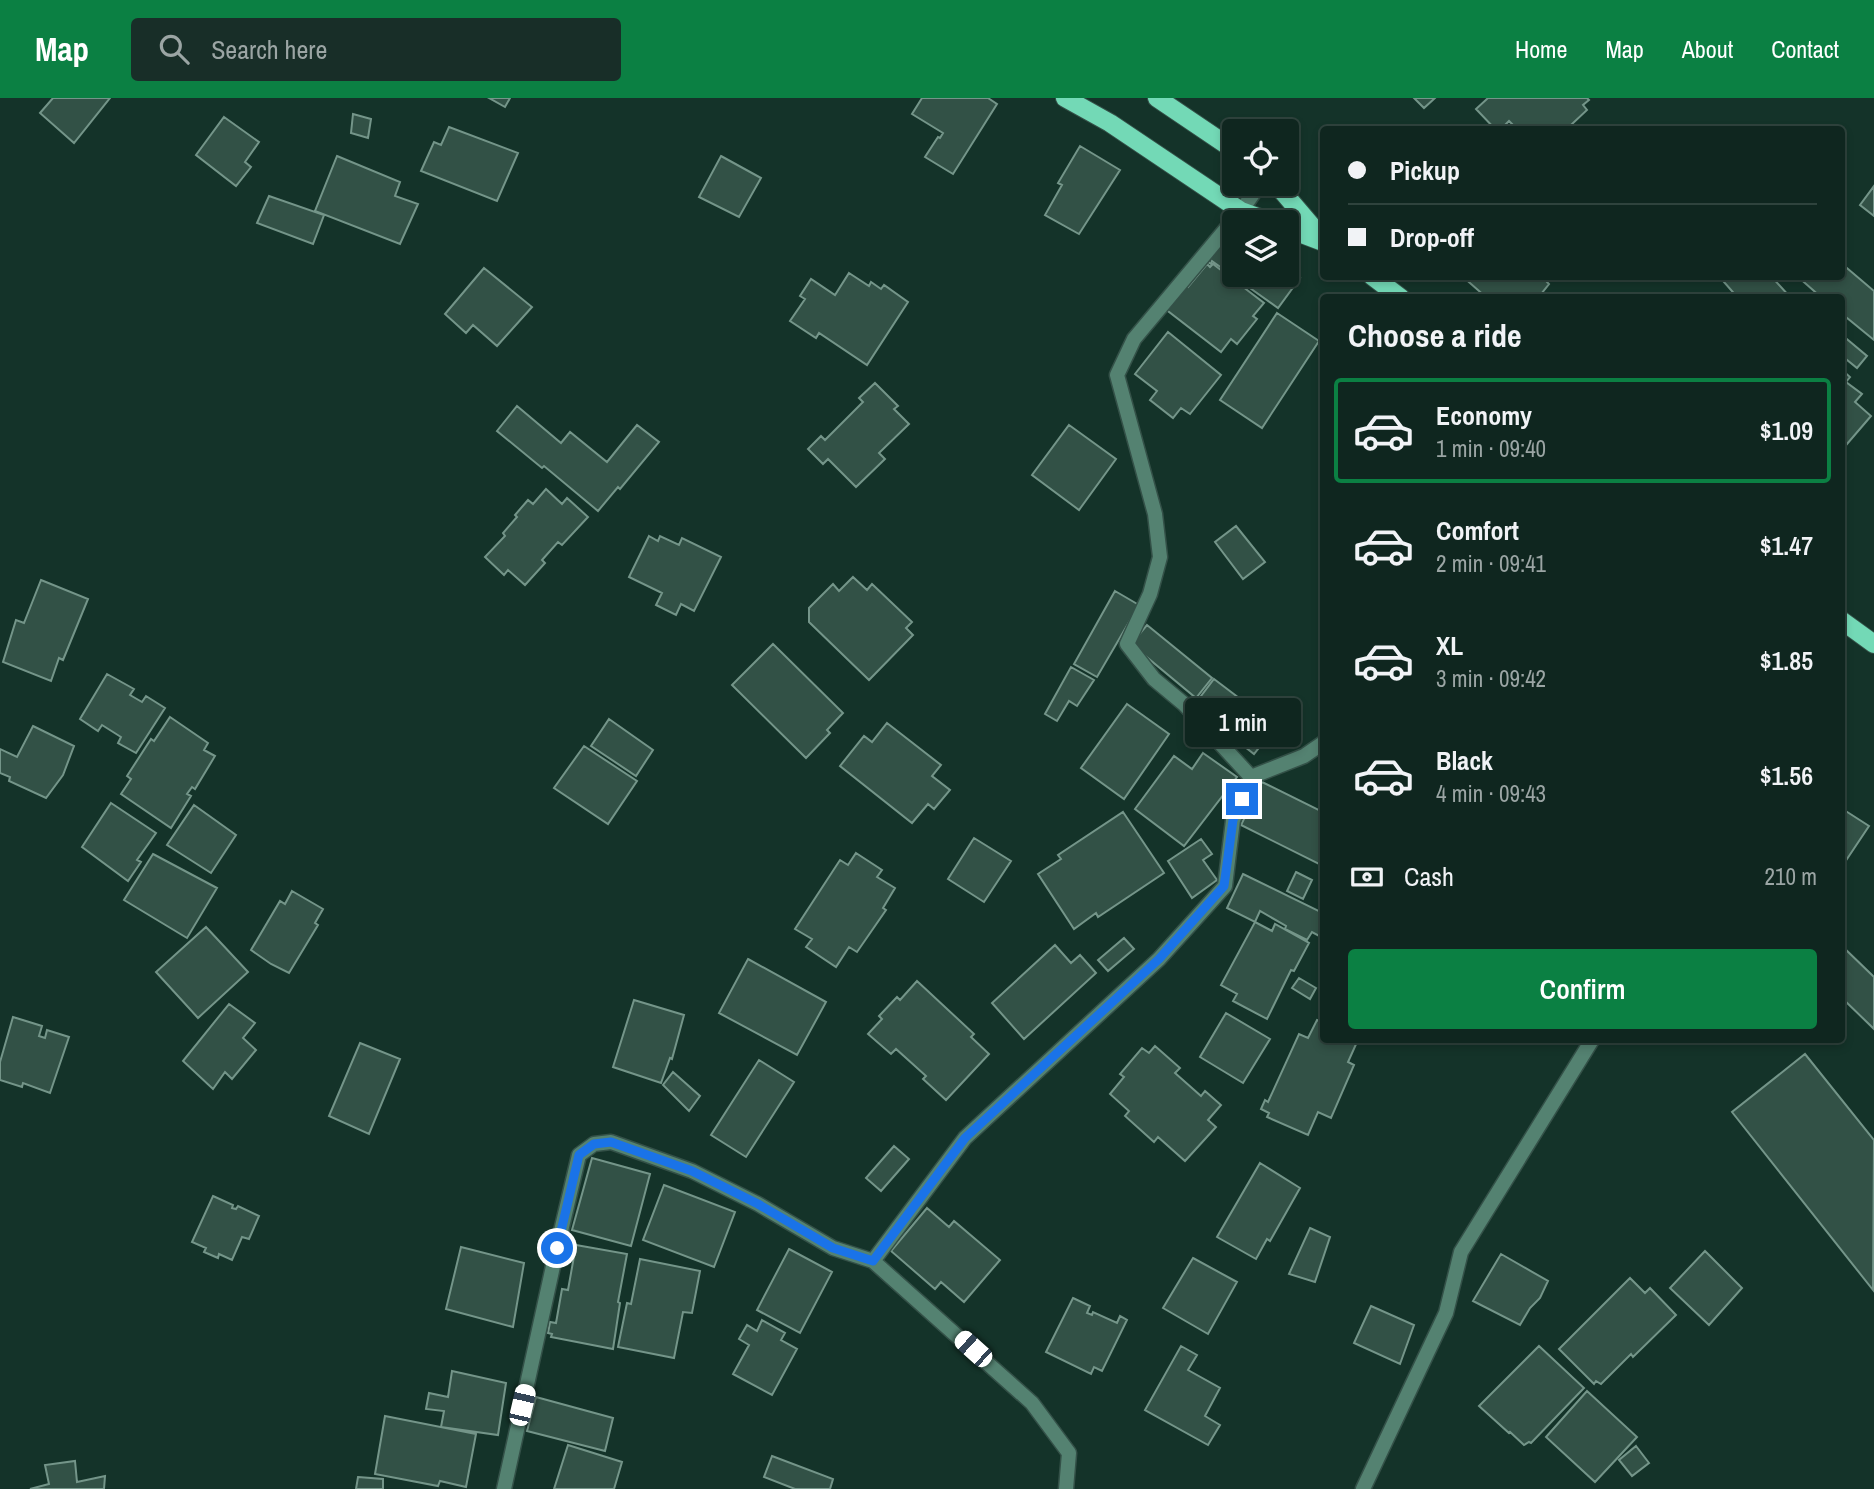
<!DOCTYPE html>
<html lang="en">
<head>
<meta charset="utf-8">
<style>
	:root { --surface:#0f261f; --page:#182e28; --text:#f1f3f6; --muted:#9ba5a4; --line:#2f433d; --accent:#0b8043 }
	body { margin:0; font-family:"Archivo Narrow",sans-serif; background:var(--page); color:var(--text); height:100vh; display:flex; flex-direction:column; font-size:26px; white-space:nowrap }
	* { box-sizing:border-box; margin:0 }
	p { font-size:23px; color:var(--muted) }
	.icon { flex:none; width:38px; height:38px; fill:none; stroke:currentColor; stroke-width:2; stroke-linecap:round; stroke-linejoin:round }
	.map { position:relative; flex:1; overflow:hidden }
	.sheet { position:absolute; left:1320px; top:196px; width:525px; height:749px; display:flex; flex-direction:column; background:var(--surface); border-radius:7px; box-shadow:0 4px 10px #0003,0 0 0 2px var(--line) }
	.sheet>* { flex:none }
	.banner { position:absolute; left:1320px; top:28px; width:525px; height:154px; border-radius:7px; box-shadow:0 4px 10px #0003,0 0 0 2px var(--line); display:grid; align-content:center; height:154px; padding:0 28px; background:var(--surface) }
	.controls { position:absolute; left:1222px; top:21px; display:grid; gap:14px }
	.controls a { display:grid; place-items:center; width:77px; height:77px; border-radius:7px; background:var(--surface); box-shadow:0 4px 10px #0003,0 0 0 2px var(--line); font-size:35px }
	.end { position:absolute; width:32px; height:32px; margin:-16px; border:9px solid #1a73e8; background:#fff; box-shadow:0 0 0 4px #fff }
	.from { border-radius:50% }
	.bubble { position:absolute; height:49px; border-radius:7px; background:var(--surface); box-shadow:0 4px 10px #0003,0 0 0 2px var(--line); font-size:23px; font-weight:600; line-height:49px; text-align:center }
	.car { position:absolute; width:21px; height:42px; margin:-21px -10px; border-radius:9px; box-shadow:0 0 5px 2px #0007; background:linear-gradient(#fff 24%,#345 0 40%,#fff 0 76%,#345 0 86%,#fff 0) }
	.banner b { display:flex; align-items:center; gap:24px; height:66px; font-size:26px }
	.banner b+b { border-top:2px solid var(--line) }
	.banner i { width:18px; height:18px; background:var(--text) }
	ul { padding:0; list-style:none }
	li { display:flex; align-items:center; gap:21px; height:105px; margin:0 14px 10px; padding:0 14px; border:4px solid transparent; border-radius:7px }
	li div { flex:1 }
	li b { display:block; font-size:26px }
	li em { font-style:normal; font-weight:600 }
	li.selected { border-color:var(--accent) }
	li>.icon { width:63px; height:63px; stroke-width:1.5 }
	h2 { padding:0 28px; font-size:32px; line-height:84px }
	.pay { display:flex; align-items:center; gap:18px; height:77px; padding:0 28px; font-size:26px }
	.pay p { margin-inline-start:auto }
	.button { display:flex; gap:14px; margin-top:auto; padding:14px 28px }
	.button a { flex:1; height:80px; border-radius:7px; background:var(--accent); color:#fff; font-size:28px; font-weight:600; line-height:80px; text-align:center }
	header { display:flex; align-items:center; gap:42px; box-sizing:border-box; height:98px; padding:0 35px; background:var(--accent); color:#fff }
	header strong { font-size:33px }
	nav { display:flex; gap:38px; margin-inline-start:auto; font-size:24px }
	.search { width:490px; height:63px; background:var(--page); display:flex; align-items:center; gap:18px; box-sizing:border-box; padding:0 24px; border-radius:7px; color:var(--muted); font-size:26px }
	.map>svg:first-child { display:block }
	.building { fill:#325146; stroke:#749589; stroke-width:2 }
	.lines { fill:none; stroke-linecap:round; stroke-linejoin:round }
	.minor-casing { stroke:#345148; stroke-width:17 }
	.primary-casing { stroke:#345148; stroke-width:20 }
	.minor { stroke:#548271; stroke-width:14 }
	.primary { stroke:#73d9b6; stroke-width:18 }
	.route { stroke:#1a73e8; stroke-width:9 }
</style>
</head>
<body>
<header>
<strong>Map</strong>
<div class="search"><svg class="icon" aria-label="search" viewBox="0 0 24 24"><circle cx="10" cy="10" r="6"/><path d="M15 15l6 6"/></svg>Search here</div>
<nav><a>Home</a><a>Map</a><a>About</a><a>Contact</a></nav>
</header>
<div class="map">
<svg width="1874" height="1391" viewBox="0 0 1874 1391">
	<rect width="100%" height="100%" fill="#143329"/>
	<path class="building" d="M53,0H110L74,45L40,15Z
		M489,0H510L505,9Z
		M922,0H988L997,6L953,76L925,59L938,39L940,40L943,35L912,16Z
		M1414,0H1435L1424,10Z
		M1488,0H1587L1589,2L1583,7L1587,12L1572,26L1575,29L1572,32H1518L1509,23L1500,32H1496L1476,11Z
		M353,16L371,21L368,40L351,35Z
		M224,19L259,44L245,64L251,69L236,88L196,57Z
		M449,29L518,55L497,103L421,73L434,44L441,47Z
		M1080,48L1120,72L1079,136L1045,117L1062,87L1058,85Z
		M337,58L400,84L395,98L418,106L400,146L315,113Z
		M721,58L761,80L739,119L699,99Z
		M1874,88V118L1860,107Z
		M269,98L324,117L313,146L257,125Z
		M1229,129L1234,133V177H1286V171L1300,180L1278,210L1212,163L1211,166L1205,162Z
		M1841,165L1874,193V242L1841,215V200H1822L1797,178H1841Z
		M1207,166L1210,169L1213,166L1264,205L1253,218L1257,221L1237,246L1231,241L1221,254L1164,210L1183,186L1188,189Z
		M484,170L532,209L497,248L473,227L466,235L445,216Z
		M849,175L869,188L871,184L881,191L884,187L908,204L867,267L819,235L816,240L790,223L805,201L800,198L811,181L835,197Z
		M1462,178H1551L1547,184L1549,186L1542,195L1545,198L1544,200H1487Z
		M1730,178H1771L1791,200H1738L1724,184Z
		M1277,215L1319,243L1262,330L1220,302Z
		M1168,234L1221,277L1190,316L1181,310L1173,320L1150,302L1157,293L1135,276Z
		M1842,237L1867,258L1857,270L1841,257Z
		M1841,271L1850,279L1846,284L1862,296L1855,304L1871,318L1841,353Z
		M875,285L898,308L894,311L909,326L879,355L885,361L856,389L828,361L823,366L808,351L821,338L825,342L863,304L859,300Z
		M517,308L561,345L570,334L607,364L637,327L659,344L620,391L618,389L598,413L544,368L542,370L497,333Z
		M1069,327L1116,361L1079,412L1032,377Z
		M546,391L562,406L567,400L588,419L562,447L558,444L542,462L545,465L525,487L508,472L504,477L485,459L505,438L503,435L517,419L515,417L528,402L533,406Z
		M1236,428L1265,464L1243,481L1215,444Z
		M649,438L658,443L660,438L679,447L682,440L721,459L694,513L681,506L676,517L656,507L662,495L629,479Z
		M853,479L867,492L872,486L912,524L906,530L913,537L869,582L809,524V510L833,486L839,493Z
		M41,482L88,501L63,562L59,560L51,583L3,564L16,522L24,525Z
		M1115,493L1139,507L1097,579L1074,566Z
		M1147,527L1212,580L1196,600L1131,546Z
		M773,546L843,615L827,632L830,635L806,660L732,587Z
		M1071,569L1094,582L1077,608L1069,603L1057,623L1045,616Z
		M107,576L134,591L130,597L142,604L146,598L165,610L136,655L118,645L121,639L102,627L98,633L80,621Z
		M1214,581L1276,628L1254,656L1202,615L1207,608L1198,602Z
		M1127,606L1169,636L1124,701L1081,670Z
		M170,619L208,645L204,652L215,658L195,691L192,689L187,696L191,698L171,730L121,696L131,681L127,678L151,641L154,643Z
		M609,621L653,652L636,678L591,648Z
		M887,625L941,667L932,678L950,692L934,711L928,706L912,725L840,668L864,638L872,644Z
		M33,628L74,648L63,677L46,700L9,683L10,679L0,675V651L17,659Z
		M584,648L637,683L608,726L554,690Z
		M1203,655L1237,679L1184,748L1135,711L1174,658L1192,671Z
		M1262,684L1323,714V768L1241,727Z
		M111,705L156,735L137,762L141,764L128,783L82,749Z
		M194,707L236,737L211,775L167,747Z
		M1841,710L1869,728L1841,770Z
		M1123,714L1164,775L1098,819L1096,815L1074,831L1038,776L1061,761L1058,757Z
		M974,740L1011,763L984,804L948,781Z
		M1201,741L1212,756L1203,762L1217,782L1192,800L1168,763Z
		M856,755L882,772L877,779L895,790L883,810L886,812L857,854L849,849L836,869L806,849L812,841L795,831L840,762L848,767Z
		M153,756L217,790L187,840L124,802Z
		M1296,774L1312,782L1303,801L1287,793Z
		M1243,776L1323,815V840L1312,834L1307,842L1285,831L1286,828L1260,813L1255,824L1227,810Z
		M292,793L323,811L315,825L318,827L289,875L271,866L251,852L280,803L285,806Z
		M1255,824L1272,833L1275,826L1309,845L1294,873L1291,872L1267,921L1233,903L1237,896L1221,887Z
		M206,829L248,874L198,920L156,874Z
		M1124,840L1134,851L1108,873L1098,862Z
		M1055,847L1071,865L1080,857L1096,875L1024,941L992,905Z
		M1841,847L1874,879V931L1841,899Z
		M748,861L826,904L797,957L719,915Z
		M1299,880L1316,890L1310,901L1292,890Z
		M917,883L974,936L971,939L989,956L946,1002L923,981L926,978L896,951L891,956L868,936L882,921L879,918L897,899L900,902Z
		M634,902L684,917L672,961L670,960L661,985L613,969Z
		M229,906L255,925L243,940L256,952L232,981L225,974L213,991L183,963Z
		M1226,915L1270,941L1243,985L1200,959Z
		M13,919L42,928L39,938L45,940L47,932L69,939L50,995L23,985L22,989L0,982V964Z
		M1317,922L1323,925V942H1351L1357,944L1348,964L1354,967L1331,1020L1318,1014L1308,1037L1267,1019L1269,1015L1261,1011L1265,1002L1268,1004L1299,936L1308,940Z
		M360,945L400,961L369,1036L329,1018Z
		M1155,948L1180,970L1175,975L1201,998L1205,993L1221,1007L1208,1022L1216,1029L1185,1063L1158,1039L1154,1044L1125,1018L1129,1013L1110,996L1124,979L1120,976L1142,950L1149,955Z
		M1805,956L1874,1042L1873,1192L1732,1014Z
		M759,962L794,984L746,1059L711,1037Z
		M673,974L700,998L689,1013L663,987Z
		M894,1048L909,1061L881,1093L866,1080Z
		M592,1060L650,1076L631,1148L572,1132Z
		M1260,1065L1300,1090L1270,1143L1267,1141L1256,1161L1217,1139Z
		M664,1087L735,1114L714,1169L643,1142Z
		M213,1098L233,1107L232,1110L236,1111L238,1108L259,1118L249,1141L242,1139L232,1162L219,1156L218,1160L204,1154L206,1150L192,1144Z
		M927,1110L949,1129L954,1123L1000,1162L964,1204L941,1184L935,1191L891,1153Z
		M1310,1130L1330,1139L1315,1184L1289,1176Z
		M576,1147L627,1156L618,1204L620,1205L613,1251L551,1239L552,1236L548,1235L550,1224L556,1225L562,1191L568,1192Z
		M461,1149L524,1165L513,1229L446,1211Z
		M789,1151L832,1174L800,1235L757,1212Z
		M1705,1153L1742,1190L1709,1227L1670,1190Z
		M1501,1156L1548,1183L1540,1200L1530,1210L1520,1227L1473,1203Z
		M1193,1160L1237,1184L1208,1236L1163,1210Z
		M640,1161L700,1173L692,1215L683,1214L674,1260L618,1249L627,1205L631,1206Z
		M1630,1180L1645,1195L1650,1190L1676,1217L1633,1259L1631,1256L1601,1286L1596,1283L1594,1286L1559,1251Z
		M1073,1200L1090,1208L1087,1215L1092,1217L1093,1214L1117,1225L1120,1218L1127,1222L1102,1273L1094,1269L1091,1276L1046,1254Z
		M1371,1208L1414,1227L1400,1266L1354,1245Z
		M762,1222L785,1235L781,1242L797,1251L772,1297L733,1276L749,1247L739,1241L747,1227L757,1233Z
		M1181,1248L1197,1257L1188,1272L1220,1290L1205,1318L1220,1327L1208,1347L1145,1312Z
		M1539,1248L1584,1290L1531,1345L1529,1344L1524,1347L1510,1334L1509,1335L1479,1308Z
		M452,1273L506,1285L498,1337L441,1329L444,1313L426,1311L429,1295L448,1299Z
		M1587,1293L1637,1339L1595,1384L1546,1339Z
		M536,1299L613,1320L605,1353L527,1333Z
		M385,1318L476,1336L466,1389L440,1383L438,1388L375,1376Z
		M568,1347L622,1364L614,1391H554Z
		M1636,1348L1649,1365L1632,1378L1619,1362Z
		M772,1358L833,1381L830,1391H795L764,1379Z
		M75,1363L77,1384L105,1378L104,1391H30L49,1386L45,1367Z
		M358,1379L383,1381V1391H356Z"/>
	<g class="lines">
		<g class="minor-casing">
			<path id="minor" d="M1251,679L1304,658L1323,645
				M504,1391L557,1150L579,1057L594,1046L611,1044L692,1073L758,1106L833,1150L873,1163
				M1066,1391L1069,1355L1032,1305L873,1163L965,1040L1159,861L1225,788L1233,722L1251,679L1184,606L1154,581L1127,546L1150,496L1160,459L1155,416L1117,277L1134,241L1241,113L1260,86
				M1363,1391L1446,1215L1461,1154L1592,942"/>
		</g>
		<g class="primary-casing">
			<path id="primary" d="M1065,0L1110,25L1241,113L1271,124
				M1157,0L1234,52
				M1276,86L1323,141
				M1286,130L1323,144
				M1372,178L1401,200
				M1841,522L1874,546"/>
		</g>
		<use href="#minor" class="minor"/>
		<use href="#primary" class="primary"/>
	</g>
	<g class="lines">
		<path class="route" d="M557,1150L579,1057L594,1046L611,1044L692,1073L758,1106L833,1150L873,1163L965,1040L1159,861L1224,788L1233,722L1242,701"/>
	</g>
</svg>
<div class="controls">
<a><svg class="icon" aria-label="locate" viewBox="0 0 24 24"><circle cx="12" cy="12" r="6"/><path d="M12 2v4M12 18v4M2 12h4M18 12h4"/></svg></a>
<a><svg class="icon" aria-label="layers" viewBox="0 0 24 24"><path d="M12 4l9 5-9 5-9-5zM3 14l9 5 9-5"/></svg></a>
</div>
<i class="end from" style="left:557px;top:1150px"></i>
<i class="end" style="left:1242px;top:701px"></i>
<div class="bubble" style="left:1185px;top:600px;width:116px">1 min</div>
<i class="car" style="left:973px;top:1251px;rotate:312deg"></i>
<i class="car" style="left:522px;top:1307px;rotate:13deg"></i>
<div class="banner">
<b><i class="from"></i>Pickup</b>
<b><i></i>Drop-off</b>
</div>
<section class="sheet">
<h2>Choose a ride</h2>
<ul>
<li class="selected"><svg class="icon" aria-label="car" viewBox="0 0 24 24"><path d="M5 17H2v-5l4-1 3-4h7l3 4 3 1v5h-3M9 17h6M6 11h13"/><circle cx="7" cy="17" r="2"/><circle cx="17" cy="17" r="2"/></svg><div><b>Economy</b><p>1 min · 09:40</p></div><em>$1.09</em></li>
<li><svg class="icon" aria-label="car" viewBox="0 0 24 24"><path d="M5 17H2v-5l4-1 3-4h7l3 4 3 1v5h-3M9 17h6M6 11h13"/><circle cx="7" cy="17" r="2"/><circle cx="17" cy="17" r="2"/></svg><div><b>Comfort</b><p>2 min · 09:41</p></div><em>$1.47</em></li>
<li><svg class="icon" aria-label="car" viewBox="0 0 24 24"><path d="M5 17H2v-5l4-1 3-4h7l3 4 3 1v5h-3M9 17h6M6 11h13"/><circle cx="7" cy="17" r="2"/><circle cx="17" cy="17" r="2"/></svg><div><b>XL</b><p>3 min · 09:42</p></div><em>$1.85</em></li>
<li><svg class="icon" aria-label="car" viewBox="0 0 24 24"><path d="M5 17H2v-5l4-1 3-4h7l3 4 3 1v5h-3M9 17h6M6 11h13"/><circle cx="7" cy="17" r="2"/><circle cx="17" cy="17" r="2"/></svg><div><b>Black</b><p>4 min · 09:43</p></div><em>$1.56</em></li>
</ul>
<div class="pay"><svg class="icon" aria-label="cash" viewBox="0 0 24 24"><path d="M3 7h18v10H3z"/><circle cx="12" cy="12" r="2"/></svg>Cash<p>210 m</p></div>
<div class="button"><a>Confirm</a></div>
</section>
</div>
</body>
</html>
